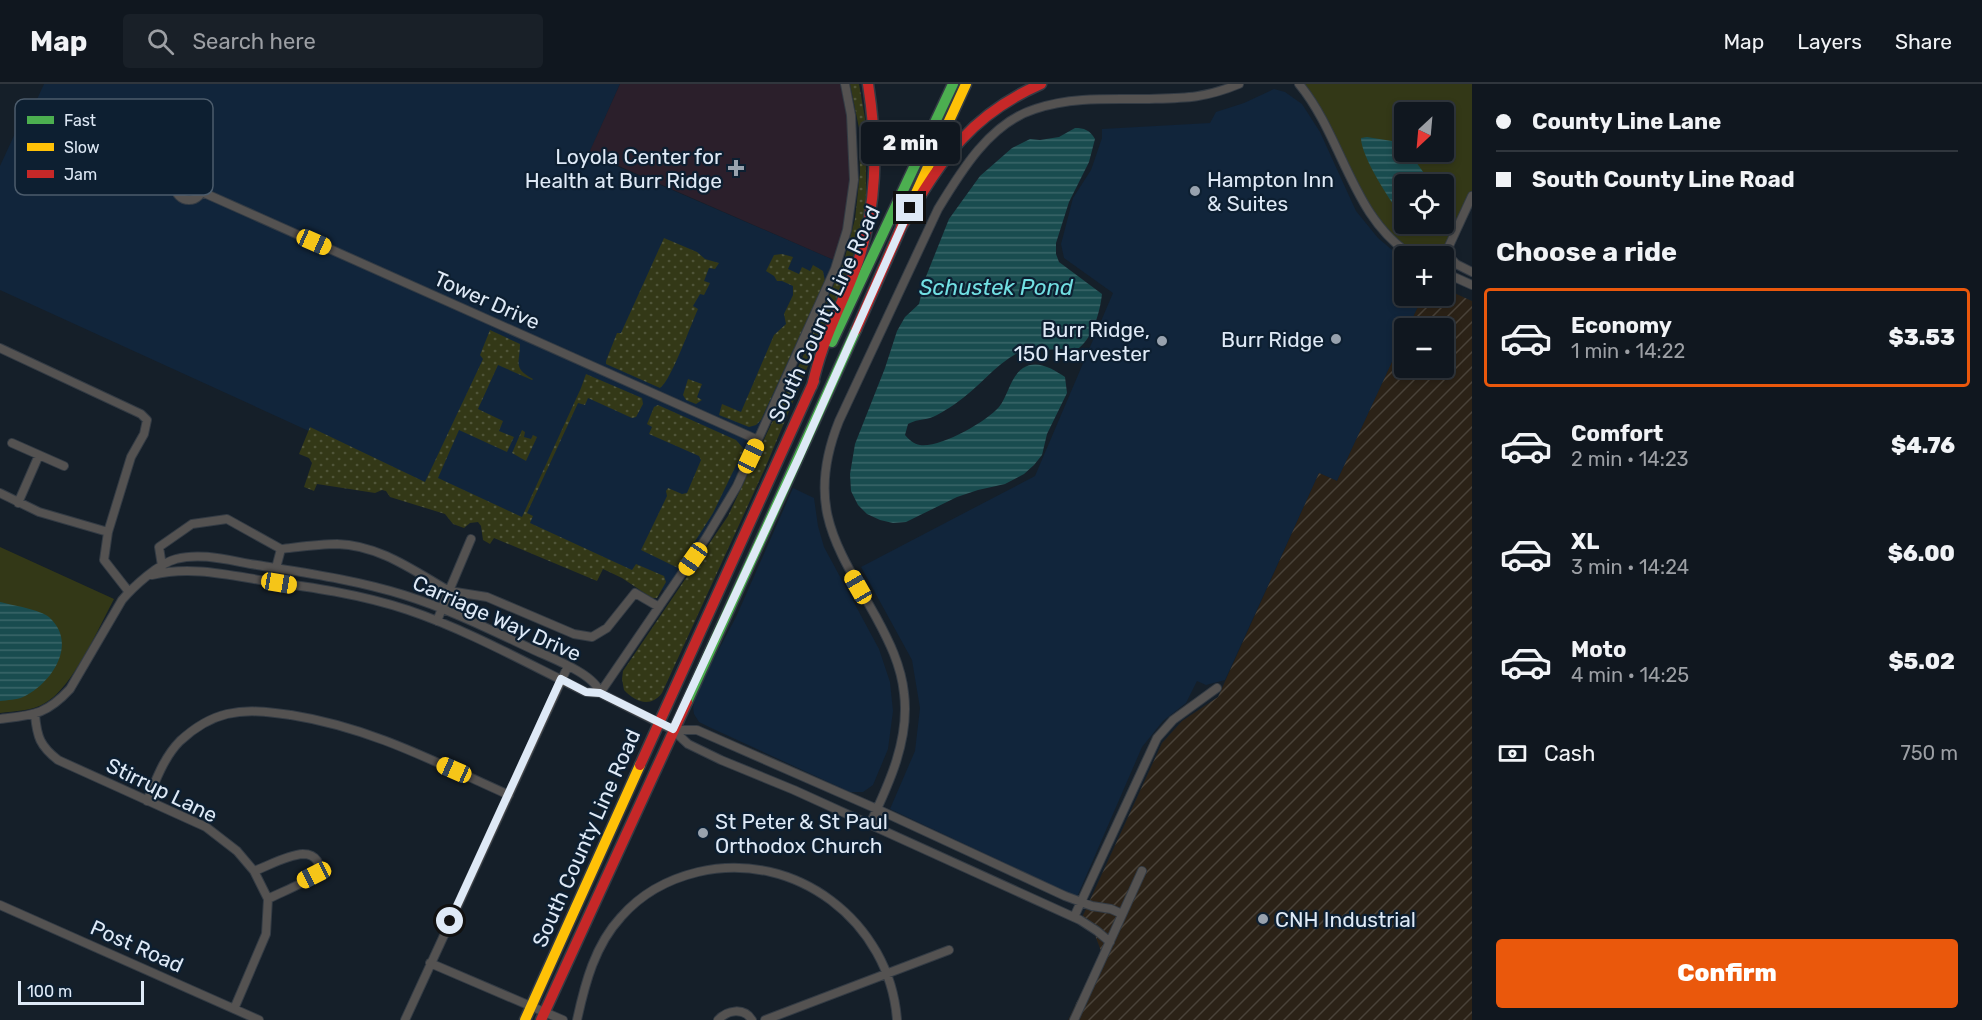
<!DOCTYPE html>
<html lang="en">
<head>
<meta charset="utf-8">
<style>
	:root { --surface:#10171f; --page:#192028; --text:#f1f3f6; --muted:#9c9fa4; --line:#30363d; --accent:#ea580c }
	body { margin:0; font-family:Rubik,sans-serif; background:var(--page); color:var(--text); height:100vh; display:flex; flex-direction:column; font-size:22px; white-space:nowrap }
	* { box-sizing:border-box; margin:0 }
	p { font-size:20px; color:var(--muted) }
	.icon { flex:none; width:33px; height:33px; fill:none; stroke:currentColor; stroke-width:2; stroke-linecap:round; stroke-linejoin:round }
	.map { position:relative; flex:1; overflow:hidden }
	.drawer { display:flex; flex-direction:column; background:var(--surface); width:510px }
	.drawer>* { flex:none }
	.guide { display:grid; align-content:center; height:132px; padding:0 24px; background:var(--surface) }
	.needle { width:39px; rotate:206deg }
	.fabs { position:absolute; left:1394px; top:18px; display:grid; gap:12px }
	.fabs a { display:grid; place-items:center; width:60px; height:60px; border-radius:6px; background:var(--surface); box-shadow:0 3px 9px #0003,0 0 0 2px var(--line); font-size:30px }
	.scale { position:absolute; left:18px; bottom:15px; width:126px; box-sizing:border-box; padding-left:6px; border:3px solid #dee9f6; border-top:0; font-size:16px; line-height:21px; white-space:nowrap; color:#dee9f6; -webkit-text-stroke:4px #0d1f31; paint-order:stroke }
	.end { position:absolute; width:27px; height:27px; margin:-14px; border:8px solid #dee9f6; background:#111; box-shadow:0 0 0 3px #111 }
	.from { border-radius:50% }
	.bubble { position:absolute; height:42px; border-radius:6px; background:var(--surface); box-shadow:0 3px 9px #0003,0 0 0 2px var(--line); font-size:20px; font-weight:800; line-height:42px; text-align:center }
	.car { position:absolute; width:18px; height:36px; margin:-18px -9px; border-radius:8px; box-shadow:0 0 4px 2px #0007; background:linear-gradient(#f5c518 24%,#345 0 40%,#f5c518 0 76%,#345 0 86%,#f5c518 0) }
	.guide b { display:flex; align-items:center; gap:21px; height:57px; font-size:22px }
	.guide b+b { border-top:2px solid var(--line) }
	.guide i { width:15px; height:15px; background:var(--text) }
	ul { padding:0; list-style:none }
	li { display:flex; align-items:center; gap:18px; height:99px; margin:0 12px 9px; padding:0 12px; border:3px solid transparent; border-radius:6px }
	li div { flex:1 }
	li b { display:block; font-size:22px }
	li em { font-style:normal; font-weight:800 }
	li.on { border-color:var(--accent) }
	li>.icon { width:54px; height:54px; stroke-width:1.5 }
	h2 { padding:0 24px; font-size:27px; line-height:72px }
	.pay { display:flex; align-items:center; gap:15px; height:66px; padding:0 24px; font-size:22px }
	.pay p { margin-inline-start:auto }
	.action { display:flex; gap:12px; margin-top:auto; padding:12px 24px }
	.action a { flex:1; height:69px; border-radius:6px; background:var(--accent); color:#fff; font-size:24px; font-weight:800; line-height:69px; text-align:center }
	header { display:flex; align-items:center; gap:36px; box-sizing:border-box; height:84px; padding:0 30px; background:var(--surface); border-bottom:2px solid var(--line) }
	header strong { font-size:28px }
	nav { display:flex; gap:33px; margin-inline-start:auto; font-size:21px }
	.search { width:420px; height:54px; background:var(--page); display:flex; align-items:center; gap:15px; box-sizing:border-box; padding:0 21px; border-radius:6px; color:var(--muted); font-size:22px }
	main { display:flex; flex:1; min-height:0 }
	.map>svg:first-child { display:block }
	.built { fill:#11253b }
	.industrial { fill:url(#industrial-furrows) }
	.medical { fill:#2b1f2b }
	.grass { fill:url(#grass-dots) }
	.park { fill:#333817; fill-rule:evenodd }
	.water { fill:url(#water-rules) }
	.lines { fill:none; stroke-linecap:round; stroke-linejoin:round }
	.street-casing { stroke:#333b44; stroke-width:10 }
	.fast-casing { stroke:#333b44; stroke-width:13 }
	.slow-casing { stroke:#333b44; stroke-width:13 }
	.jam-casing { stroke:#333b44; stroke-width:13 }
	.street { stroke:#545251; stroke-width:8 }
	.fast { stroke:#4caf50; stroke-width:10 }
	.slow { stroke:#ffc107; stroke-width:10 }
	.jam { stroke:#c62828; stroke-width:10 }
	.route { stroke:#dee9f6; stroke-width:8 }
	.poi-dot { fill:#98a2ae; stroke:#0d1f31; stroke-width:2 }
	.labels { text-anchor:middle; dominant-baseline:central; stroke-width:4.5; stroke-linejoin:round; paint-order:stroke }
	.poi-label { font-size:21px; fill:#dee9f6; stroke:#0d1f31; text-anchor:end }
	.street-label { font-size:21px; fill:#dee9f6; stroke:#0d1f31 }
	.water-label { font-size:22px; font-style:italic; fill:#72e0e3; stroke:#0d1f31 }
	.key { fill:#0d1f31; stroke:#4c5c6c; stroke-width:1.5 }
	.key-label { font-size:16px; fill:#dee9f6 }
</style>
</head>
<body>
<header>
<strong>Map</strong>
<div class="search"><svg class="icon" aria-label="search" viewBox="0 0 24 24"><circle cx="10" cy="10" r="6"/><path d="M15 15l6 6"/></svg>Search here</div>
<nav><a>Map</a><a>Layers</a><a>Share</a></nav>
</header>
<main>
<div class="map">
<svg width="1472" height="936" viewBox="0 0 1472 936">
	<defs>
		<pattern id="industrial-furrows" width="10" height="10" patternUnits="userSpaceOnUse" patternTransform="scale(1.5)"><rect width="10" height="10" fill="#2b2217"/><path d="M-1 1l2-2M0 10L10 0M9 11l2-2" fill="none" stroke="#494239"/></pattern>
		<pattern id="grass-dots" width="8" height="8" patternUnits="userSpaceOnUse" patternTransform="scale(1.5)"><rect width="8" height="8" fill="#333817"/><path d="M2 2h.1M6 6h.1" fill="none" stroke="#505539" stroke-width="1.8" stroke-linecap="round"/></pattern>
		<pattern id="water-rules" width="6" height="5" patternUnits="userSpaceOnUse" patternTransform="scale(1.5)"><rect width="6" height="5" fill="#194c4f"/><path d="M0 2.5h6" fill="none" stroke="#3a6669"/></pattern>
	</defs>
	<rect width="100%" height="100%" fill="#151f29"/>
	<path class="built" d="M44,0H620L589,70L834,176L763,337L723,419L692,469L665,507L631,494L0,206V82L18,43L28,35Z
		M1274,5L1285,8L1302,20L1320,48L1356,127L1378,154L1404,176V212H1423L1408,244H1404V252L1337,397L1319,389L1225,596L1206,601L1197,597L1186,619L1163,637L1142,663L1077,813L890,725L915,667L920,624L912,576L861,483L1035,392L1113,209L1064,174L1061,160L1073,114L1091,86L1102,54V45L1210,39L1216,28L1244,19Z
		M793,404L814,414L818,442L824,463L879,565L890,598L893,627L888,665L873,701L863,708H850L709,643L699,638L694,630L693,623L697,606L736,533Z"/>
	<path class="industrial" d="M1443,204L1472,217V936H1068L1101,867L1095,851L1079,840L1162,659L1182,637L1218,613L1319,389L1337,397L1404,252V284H1443V244H1408L1423,212H1443Z"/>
	<path class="medical" d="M620,0H840L849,42L850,99L842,150L834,176L589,69Z"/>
	<path class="grass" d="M850,0H859L866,40V127L850,182L766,382L662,609C651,624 635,618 624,606L622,595L623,587L728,432L800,279L844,177L855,135L860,89L859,44Z
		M664,154L697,168L705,175L719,179L715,185L709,184L704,197L710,199L704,211L700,210L693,222L698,225C691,240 671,297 660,304L606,280V277L617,249H621Z
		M782,170L793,173L788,185L799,190L802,183L810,187L813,181L823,187L825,197L761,336L756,341L749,343L719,331L722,320L741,328L774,251L786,240L784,230L793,211V202L782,197H777L774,192L766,187L774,171Z
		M490,246L520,260C520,278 512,284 533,295L532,296L498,281L478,325L503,337L499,347L514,353L507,368L459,346L438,394L522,433L581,304L586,290L642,314L643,320L636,333L632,334L588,314L585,321L578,319L527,429L533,432L530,439L632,486L636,480L664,492L666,498L657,514H652L622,494L603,485L597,497L494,454L490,460L483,456L481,442L478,438L470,439L464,444L453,440L445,430L390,413L386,407L382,406L375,409L317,400L314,407L304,403L312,379L309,374L299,370L310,343L425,398L483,275L480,271Z
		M688,295L702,300L697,313L702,316L696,320L686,316L683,311Z
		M658,321L736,356L744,365L713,429L678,484L641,466L667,412L666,407L668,404L682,410L687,409L701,376L699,372L649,350L652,343L647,340L654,323Z
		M522,346L525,348L524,353L531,355L533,351L537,353L526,377L512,369Z"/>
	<path class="park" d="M1299,0H1472V112L1443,182V172H1413L1380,142ZM1404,28H1443V68H1404ZM1404,100H1443V140H1404Z
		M0,463L114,515C99,543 72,605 45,619C32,627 15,627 0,629Z"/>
	<path class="water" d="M1075,44C1084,44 1090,46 1095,55L1089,78L1069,118L1056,159V170L1059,178L1102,210C1100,228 1093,253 1079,264L1021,267C995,280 979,304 955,320C947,325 939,331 930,334C922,336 915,336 908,340L905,351C909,356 914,360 920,361C940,364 986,338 999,323C1008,312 1010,293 1023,284C1037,275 1053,285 1065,293L1067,309L1047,350L1042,371L1034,381L1024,390L1005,400L978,406L957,413L906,438L893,439L880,436L867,430L858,421L851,407L850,390L855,360L885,284L897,247L905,233L919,220L925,195L949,135L980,92L1012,64L1030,55L1040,56L1059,53Z
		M1367,53L1398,58L1404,62V68H1409L1426,92L1450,95L1454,101L1443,126V100H1404V135C1392,120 1361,73 1361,54Z
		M0,518C12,521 41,526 49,533C79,560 51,600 23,613C17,616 7,616 0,617Z"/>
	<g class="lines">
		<g class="street-casing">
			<path id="street" d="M1299,0C1343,53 1352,135 1413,172
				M175 102a14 14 0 1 1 28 0a14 14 0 1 1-28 0Z
				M202,108L758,356
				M1472,112L1449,162L1448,171L1456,180L1472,188
				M1443,188L1472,201
				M0,264L141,330L147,336L144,350L131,373L108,448
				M12,359L64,382
				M0,409L39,428L108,448L104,476L129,508
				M18,419L39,371
				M162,482L159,463L192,440L227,435L281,465
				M276,484L281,465C299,463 319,460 337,460C379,461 414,487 449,507L471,455
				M152,491C188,482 224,490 260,496C310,503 360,510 408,526C470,547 528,580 586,608L600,609L673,646L688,660L721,676L794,706L1080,836L1097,847L1110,858
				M437,537L449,507L487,513L574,550L592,553L607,544L635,509L659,523
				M600,609L706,454L737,402L835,185L847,146L854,96L851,31L845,0
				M35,631C37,653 40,662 58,676L206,743L237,767L254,787L268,815L266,850L234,925
				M0,635C33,631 46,631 70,605L122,516C133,503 159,479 176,475C202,468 231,477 257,481C306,489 356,496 404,511C449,525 491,546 534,566C551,574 595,590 600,609
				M673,646H697L877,725L1065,812L1092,822L1111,825L1122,830
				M147,717C156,696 164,673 180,657C193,645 210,634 227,630C249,625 269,628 291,631C372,644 435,678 509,711
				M870,740C889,700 910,655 904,609C901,581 889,557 876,533C836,461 805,422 839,337L938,125C961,87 990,39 1035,25C1070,13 1108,15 1145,15C1183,14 1203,15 1239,0
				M254,787C268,782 287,771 303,770C315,770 325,781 314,791C306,799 279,809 268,815
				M0,821L259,936
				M1074,833L1157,654L1173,636L1217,604
				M430,879L563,936
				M405,936L568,582
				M577,936C585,899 595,861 621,833C641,810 669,795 698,788C795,765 890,838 897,936
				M718,936C727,926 744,923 752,936
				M765,936L949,866
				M1074,936L1142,787"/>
		</g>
		<g class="fast-casing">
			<path id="fast" d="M832,258L953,0
				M687,618L856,246"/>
		</g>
		<g class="slow-casing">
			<path id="slow" d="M916,109L966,0
				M525,936L640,681"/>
		</g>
		<g class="jam-casing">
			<path id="jam" d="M901,143C942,77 966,33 1041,0
				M856,246L904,137
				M812,302C815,290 818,278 822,267C831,239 845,213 855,186C878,124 878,64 868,0
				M640,681L814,297
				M541,936L687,618"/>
		</g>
		<use href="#street" class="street"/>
		<use href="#fast" class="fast"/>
		<use href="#slow" class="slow"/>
		<use href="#jam" class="jam"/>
	</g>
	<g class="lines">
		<path class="route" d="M450,837L561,595L586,608L600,609L673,645L800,371L910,124"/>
	</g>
	<g class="poi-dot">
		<path d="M733 75h6v6h6v6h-6v6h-6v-6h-6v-6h6z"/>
		<circle cx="1195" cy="107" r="6"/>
		<circle cx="1336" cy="255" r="6"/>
		<circle cx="1162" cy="257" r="6"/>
		<circle cx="703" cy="749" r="6"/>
		<circle cx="1263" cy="835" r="6"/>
	</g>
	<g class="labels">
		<g class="poi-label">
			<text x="722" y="72">Loyola Center for<tspan x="722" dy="24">Health at Burr Ridge</tspan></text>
			<text x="1207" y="95" text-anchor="start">Hampton Inn<tspan x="1207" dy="24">&amp; Suites</tspan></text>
			<text x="1150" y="245">Burr Ridge,<tspan x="1150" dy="24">150 Harvester</tspan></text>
			<text x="1324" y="255">Burr Ridge</text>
			<text x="715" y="737" text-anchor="start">St Peter &amp; St Paul<tspan x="715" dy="24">Orthodox Church</tspan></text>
			<text x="1275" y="835" text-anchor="start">CNH Industrial</text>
		</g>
		<g class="street-label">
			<text transform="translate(487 216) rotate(24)">Tower Drive</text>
			<text transform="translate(824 230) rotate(-65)">South County Line Road</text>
			<text transform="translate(497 534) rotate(24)">Carriage Way Drive</text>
			<text transform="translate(162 706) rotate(26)">Stirrup Lane</text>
			<text transform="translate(586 754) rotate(-66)">South County Line Road</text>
			<text transform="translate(137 862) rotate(24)">Post Road</text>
		</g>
		<g class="water-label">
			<text x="996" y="203">Schustek Pond</text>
		</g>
	</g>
	<rect x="15" y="15" width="198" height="96" rx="9" class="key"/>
	<rect x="27" y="32" width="27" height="8" fill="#4caf50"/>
	<rect x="27" y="59" width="27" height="8" fill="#ffc107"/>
	<rect x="27" y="86" width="27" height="8" fill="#c62828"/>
	<g class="key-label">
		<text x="64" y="42">Fast</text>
		<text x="64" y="69">Slow</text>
		<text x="64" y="96">Jam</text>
	</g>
</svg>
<div class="fabs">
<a><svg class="needle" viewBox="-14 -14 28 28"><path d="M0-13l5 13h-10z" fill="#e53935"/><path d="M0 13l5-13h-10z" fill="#9c9fa4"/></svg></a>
<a><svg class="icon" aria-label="locate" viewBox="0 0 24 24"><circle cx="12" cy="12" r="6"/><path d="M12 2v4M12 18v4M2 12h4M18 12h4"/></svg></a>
<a>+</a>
<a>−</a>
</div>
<div class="scale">100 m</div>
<i class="end from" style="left:450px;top:837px"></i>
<i class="end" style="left:910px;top:124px"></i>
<div class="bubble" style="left:861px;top:38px;width:99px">2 min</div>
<i class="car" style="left:314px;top:158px;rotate:114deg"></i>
<i class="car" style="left:751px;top:372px;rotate:25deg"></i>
<i class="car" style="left:693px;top:475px;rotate:215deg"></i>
<i class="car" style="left:279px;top:499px;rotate:100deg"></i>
<i class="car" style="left:858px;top:503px;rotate:330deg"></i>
<i class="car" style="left:454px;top:686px;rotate:294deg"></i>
<i class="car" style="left:314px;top:791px;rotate:243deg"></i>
</div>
<section class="drawer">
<div class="guide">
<b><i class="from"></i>County Line Lane</b>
<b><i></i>South County Line Road</b>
</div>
<h2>Choose a ride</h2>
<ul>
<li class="on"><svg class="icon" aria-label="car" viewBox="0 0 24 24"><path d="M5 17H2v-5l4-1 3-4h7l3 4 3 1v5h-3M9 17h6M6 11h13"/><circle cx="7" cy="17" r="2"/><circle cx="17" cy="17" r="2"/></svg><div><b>Economy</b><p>1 min · 14:22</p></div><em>$3.53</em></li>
<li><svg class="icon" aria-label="car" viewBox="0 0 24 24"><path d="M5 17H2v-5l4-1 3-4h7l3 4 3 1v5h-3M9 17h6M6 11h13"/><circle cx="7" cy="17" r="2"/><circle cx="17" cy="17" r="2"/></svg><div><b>Comfort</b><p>2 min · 14:23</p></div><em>$4.76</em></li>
<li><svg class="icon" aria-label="car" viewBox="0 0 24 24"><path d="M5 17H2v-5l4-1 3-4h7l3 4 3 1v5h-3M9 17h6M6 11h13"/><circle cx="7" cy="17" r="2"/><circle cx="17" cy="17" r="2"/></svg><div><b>XL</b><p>3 min · 14:24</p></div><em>$6.00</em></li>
<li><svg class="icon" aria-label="car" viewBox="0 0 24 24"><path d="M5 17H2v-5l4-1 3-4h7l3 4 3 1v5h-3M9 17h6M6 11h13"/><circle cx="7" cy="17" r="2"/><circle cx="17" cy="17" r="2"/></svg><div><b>Moto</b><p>4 min · 14:25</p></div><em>$5.02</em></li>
</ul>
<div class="pay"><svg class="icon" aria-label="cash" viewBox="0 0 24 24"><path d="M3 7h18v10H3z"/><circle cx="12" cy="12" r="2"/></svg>Cash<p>750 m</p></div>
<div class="action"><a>Confirm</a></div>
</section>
</main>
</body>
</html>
